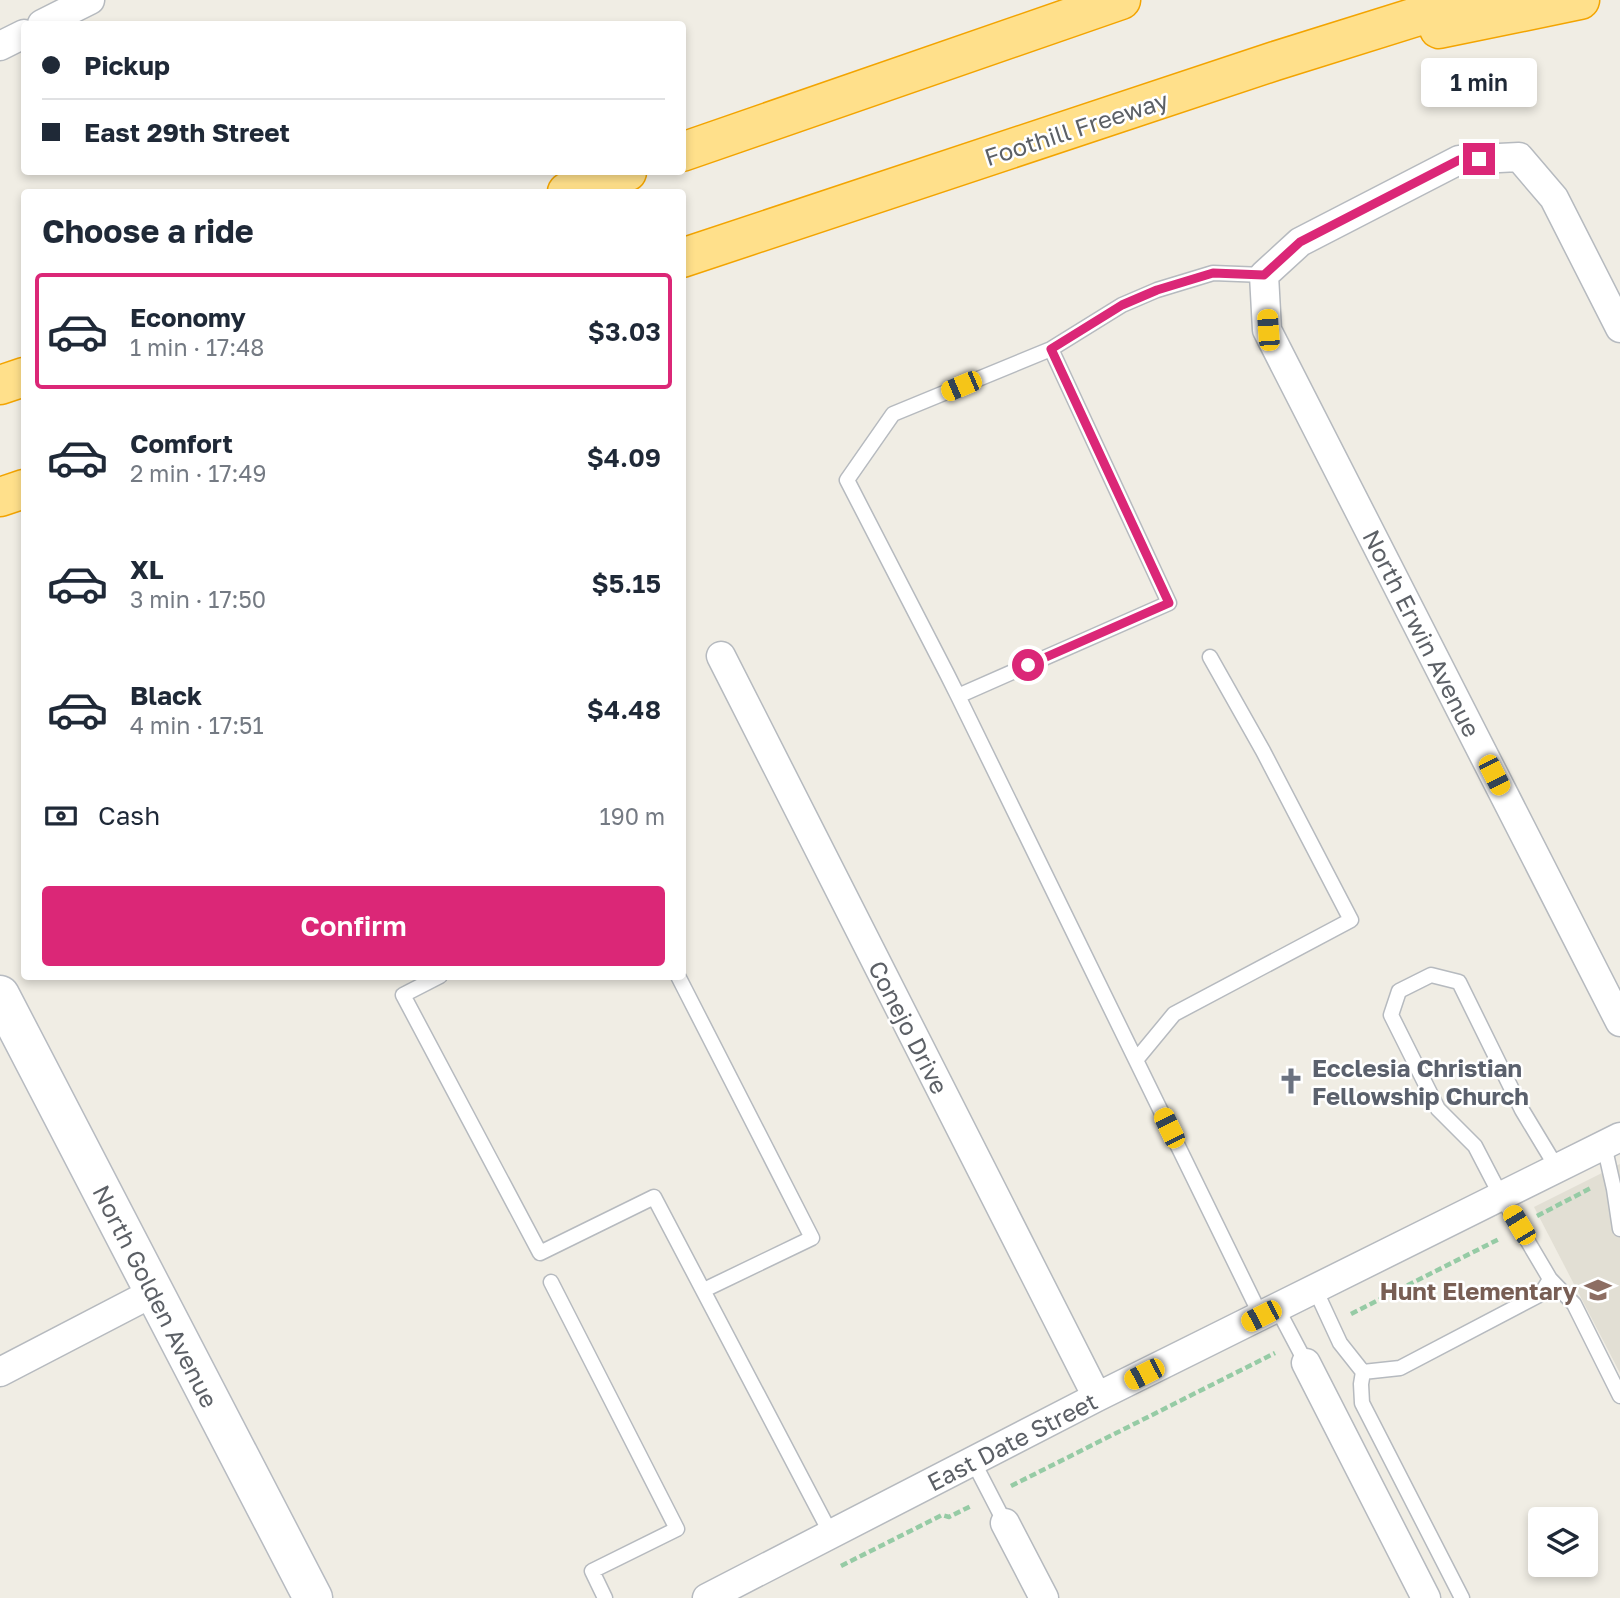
<!DOCTYPE html>
<html lang="en">
<head>
<meta charset="utf-8">
<style>
	:root { --surface:#fff; --page:#f6f6f7; --text:#1f2937; --muted:#747a83; --line:#e0e1e3; --accent:#db2777 }
	body { margin:0; font-family:"Golos Text",sans-serif; background:var(--page); color:var(--text); height:100vh; display:flex; flex-direction:column; font-size:26px; white-space:nowrap }
	* { box-sizing:border-box; margin:0 }
	p { font-size:23px; color:var(--muted) }
	.icon { flex:none; width:38px; height:38px; fill:none; stroke:currentColor; stroke-width:2; stroke-linecap:round; stroke-linejoin:round }
	.map { position:relative; flex:1; overflow:hidden }
	.details { position:absolute; left:21px; top:189px; width:665px; height:791px; display:flex; flex-direction:column; background:var(--surface); border-radius:7px; box-shadow:0 4px 10px #0003 }
	.details>* { flex:none }
	.guide { position:absolute; left:21px; top:21px; width:665px; height:154px; border-radius:7px; box-shadow:0 4px 10px #0003; display:grid; align-content:center; height:154px; padding:0 21px; background:var(--surface) }
	.tools { position:absolute; left:1528px; top:1507px; display:grid; gap:14px }
	.tools a { display:grid; place-items:center; width:70px; height:70px; border-radius:7px; background:var(--surface); box-shadow:0 4px 10px #0003; font-size:35px }
	.end { position:absolute; width:32px; height:32px; margin:-16px; border:9px solid #db2777; background:#fff; box-shadow:0 0 0 4px #fff }
	.from { border-radius:50% }
	.bubble { position:absolute; height:49px; border-radius:7px; background:var(--surface); box-shadow:0 4px 10px #0003; font-size:23px; font-weight:600; line-height:49px; text-align:center }
	.car { position:absolute; width:21px; height:42px; margin:-21px -10px; border-radius:9px; box-shadow:0 0 5px 2px #0007; background:linear-gradient(#f5c518 24%,#345 0 40%,#f5c518 0 76%,#345 0 86%,#f5c518 0) }
	.guide b { display:flex; align-items:center; gap:24px; height:66px; font-size:26px }
	.guide b+b { border-top:2px solid var(--line) }
	.guide i { width:18px; height:18px; background:var(--text) }
	ul { padding:0; list-style:none }
	li { display:flex; align-items:center; gap:21px; height:116px; margin:0 14px 10px; padding:0 7px; border:4px solid transparent; border-radius:7px }
	li div { flex:1 }
	li b { display:block; font-size:26px }
	li em { font-style:normal; font-weight:600 }
	li.active { border-color:var(--accent) }
	li>.icon { width:63px; height:63px; stroke-width:1.5 }
	h2 { padding:0 21px; font-size:32px; line-height:84px }
	.pay { display:flex; align-items:center; gap:18px; height:77px; padding:0 21px; font-size:26px }
	.pay p { margin-inline-start:auto }
	.primary-button { display:flex; gap:14px; margin-top:auto; padding:14px 21px }
	.primary-button a { flex:1; height:80px; border-radius:7px; background:var(--accent); color:#fff; font-size:28px; font-weight:600; line-height:80px; text-align:center }
	.map>svg:first-child { display:block }
	.education { fill:#e2dfd4 }
	.lines { fill:none; stroke-linecap:round; stroke-linejoin:round }
	.lane-casing { stroke:#b6babf; stroke-width:17 }
	.street-casing { stroke:#b6babf; stroke-width:31 }
	.secondary-casing { stroke:#b7bbc1; stroke-width:41 }
	.highway-casing { stroke:#f3a400; stroke-width:41 }
	.path { stroke:#96cba5; stroke-width:4.5; stroke-dasharray:7 3.5; stroke-linecap:butt }
	.lane { stroke:#fff; stroke-width:14 }
	.street { stroke:#fff; stroke-width:28 }
	.secondary { stroke:#fff; stroke-width:38 }
	.highway { stroke:#ffe08b; stroke-width:38 }
	.route { stroke:#db2777; stroke-width:9 }
	.labels { text-anchor:middle; dominant-baseline:central; stroke-width:5; stroke-linejoin:round; paint-order:stroke }
	.street-label { font-size:24px; fill:#5c6066; stroke:#fff }
	.worship-label { font-size:24px; font-weight:bold; fill:#5b616d; stroke:#fff; text-anchor:start }
	.education-label { font-size:24px; font-weight:bold; fill:#785e54; stroke:#fff; text-anchor:end }
</style>
</head>
<body>
<div class="map">
<svg width="1620" height="1598" viewBox="0 0 1620 1598">
	<rect width="100%" height="100%" fill="#f0ede4"/>
	<path class="education" d="M1620,1164V1373L1534,1207Z"/>
	<g class="lines">
		<g class="lane-casing">
			<path id="lane" d="M1051,349L1122,305L1157,290L1213,273L1264,275
				M958,696L1169,603L1051,349L893,414L847,480L947,674L958,696L1261,1316
				M440,976L403,995L540,1253L654,1197L831,1534
				M678,976L812,1238L704,1290
				M1136,1060L1174,1014L1351,920L1263,751L1210,657
				M1604,1145L1614,1189L1620,1229
				M1550,1279L1574,1304L1620,1396
				M551,1282L677,1529L592,1571L605,1598
				M1315,1289L1340,1343L1363,1372L1400,1368L1541,1294L1550,1279L1501,1196L1475,1146L1438,1109L1391,1015L1399,991L1431,975L1459,982L1522,1110L1557,1168
				M1277,1308L1306,1363
				M1363,1372L1361,1384L1362,1403L1462,1598
				M973,1461L1005,1523"/>
		</g>
		<g class="street-casing">
			<path id="street" d="M42,24L90,0
				M0,46L24,34
				M1620,328L1554,198L1519,157L1459,160L1300,242L1264,275L1267,330L1620,1022
				M721,656L1097,1397
				M1306,1363L1426,1598
				M0,1372L154,1292
				M1005,1523L1044,1598
				M707,1598L1097,1397L1620,1137"/>
		</g>
		<g class="secondary-casing">
			<path id="secondary" d="M0,995L313,1598"/>
		</g>
		<g class="highway-casing">
			<path id="highway" d="M1439,29L1580,0
				M682,152L1121,0
				M567,192L627,172
				M682,258L1275,61L1470,0
				M0,385L24,377
				M0,497L24,489"/>
		</g>
		<path class="path" d="M1537,1216L1591,1188
			M1351,1314L1499,1239
			M1011,1486L1275,1353
			M841,1566L942,1515L949,1517L971,1506"/>
		<use href="#lane" class="lane"/>
		<use href="#street" class="street"/>
		<use href="#secondary" class="secondary"/>
		<use href="#highway" class="highway"/>
	</g>
	<g class="lines">
		<path class="route" d="M1028,665L1169,603L1051,349L1122,305L1157,290L1213,273L1264,275L1300,242L1459,160L1479,159"/>
	</g>
	<defs>
		<g id="church-bare" transform="scale(2.1)"><path d="M-1.2-6h2.4v3.5h3.3v2.4h-3.3V6h-2.4V-.1h-3.3v-2.4h3.3Z" fill="#6b7280" stroke="#fff" stroke-width="2.5" paint-order="stroke"/></g>
		<g id="school-bare" transform="scale(2.1)"><path d="M0-5L7-2L0 1L-7-2ZM-4 1L0 2.5L4 1V4Q0 6-4 4Z" fill="#8d6e63" stroke="#fff" stroke-width="2.5" paint-order="stroke"/></g>
	</defs>
	<g fill-rule="evenodd">
		<use href="#church-bare" x="1291" y="1081"/>
		<use href="#school-bare" x="1598" y="1290"/>
	</g>
	<g class="labels">
		<g class="street-label">
			<text transform="translate(1076 128) rotate(-18)">Foothill Freeway</text>
			<text transform="translate(1422 633) rotate(63)">North Erwin Avenue</text>
			<text transform="translate(909 1027) rotate(63)">Conejo Drive</text>
			<text transform="translate(156 1296) rotate(63)">North Golden Avenue</text>
			<text transform="translate(1012 1441) rotate(-27)">East Date Street</text>
		</g>
		<g class="worship-label">
			<text x="1312" y="1067">Ecclesia Christian<tspan x="1312" dy="28">Fellowship Church</tspan></text>
		</g>
		<g class="education-label">
			<text x="1577" y="1290">Hunt Elementary</text>
		</g>
	</g>
</svg>
<div class="tools">
<a><svg class="icon" aria-label="layers" viewBox="0 0 24 24"><path d="M12 4l9 5-9 5-9-5zM3 14l9 5 9-5"/></svg></a>
</div>
<i class="end from" style="left:1028px;top:665px"></i>
<i class="end" style="left:1479px;top:159px"></i>
<div class="bubble" style="left:1421px;top:58px;width:116px">1 min</div>
<i class="car" style="left:1268px;top:330px;rotate:356deg"></i>
<i class="car" style="left:961px;top:386px;rotate:247deg"></i>
<i class="car" style="left:1494px;top:775px;rotate:153deg"></i>
<i class="car" style="left:1169px;top:1128px;rotate:334deg"></i>
<i class="car" style="left:1519px;top:1225px;rotate:329deg"></i>
<i class="car" style="left:1261px;top:1316px;rotate:243deg"></i>
<i class="car" style="left:1144px;top:1374px;rotate:243deg"></i>
<div class="guide">
<b><i class="from"></i>Pickup</b>
<b><i></i>East 29th Street</b>
</div>
<section class="details">
<h2>Choose a ride</h2>
<ul>
<li class="active"><svg class="icon" aria-label="car" viewBox="0 0 24 24"><path d="M5 17H2v-5l4-1 3-4h7l3 4 3 1v5h-3M9 17h6M6 11h13"/><circle cx="7" cy="17" r="2"/><circle cx="17" cy="17" r="2"/></svg><div><b>Economy</b><p>1 min · 17:48</p></div><em>$3.03</em></li>
<li><svg class="icon" aria-label="car" viewBox="0 0 24 24"><path d="M5 17H2v-5l4-1 3-4h7l3 4 3 1v5h-3M9 17h6M6 11h13"/><circle cx="7" cy="17" r="2"/><circle cx="17" cy="17" r="2"/></svg><div><b>Comfort</b><p>2 min · 17:49</p></div><em>$4.09</em></li>
<li><svg class="icon" aria-label="car" viewBox="0 0 24 24"><path d="M5 17H2v-5l4-1 3-4h7l3 4 3 1v5h-3M9 17h6M6 11h13"/><circle cx="7" cy="17" r="2"/><circle cx="17" cy="17" r="2"/></svg><div><b>XL</b><p>3 min · 17:50</p></div><em>$5.15</em></li>
<li><svg class="icon" aria-label="car" viewBox="0 0 24 24"><path d="M5 17H2v-5l4-1 3-4h7l3 4 3 1v5h-3M9 17h6M6 11h13"/><circle cx="7" cy="17" r="2"/><circle cx="17" cy="17" r="2"/></svg><div><b>Black</b><p>4 min · 17:51</p></div><em>$4.48</em></li>
</ul>
<div class="pay"><svg class="icon" aria-label="cash" viewBox="0 0 24 24"><path d="M3 7h18v10H3z"/><circle cx="12" cy="12" r="2"/></svg>Cash<p>190 m</p></div>
<div class="primary-button"><a>Confirm</a></div>
</section>
</div>
</body>
</html>
